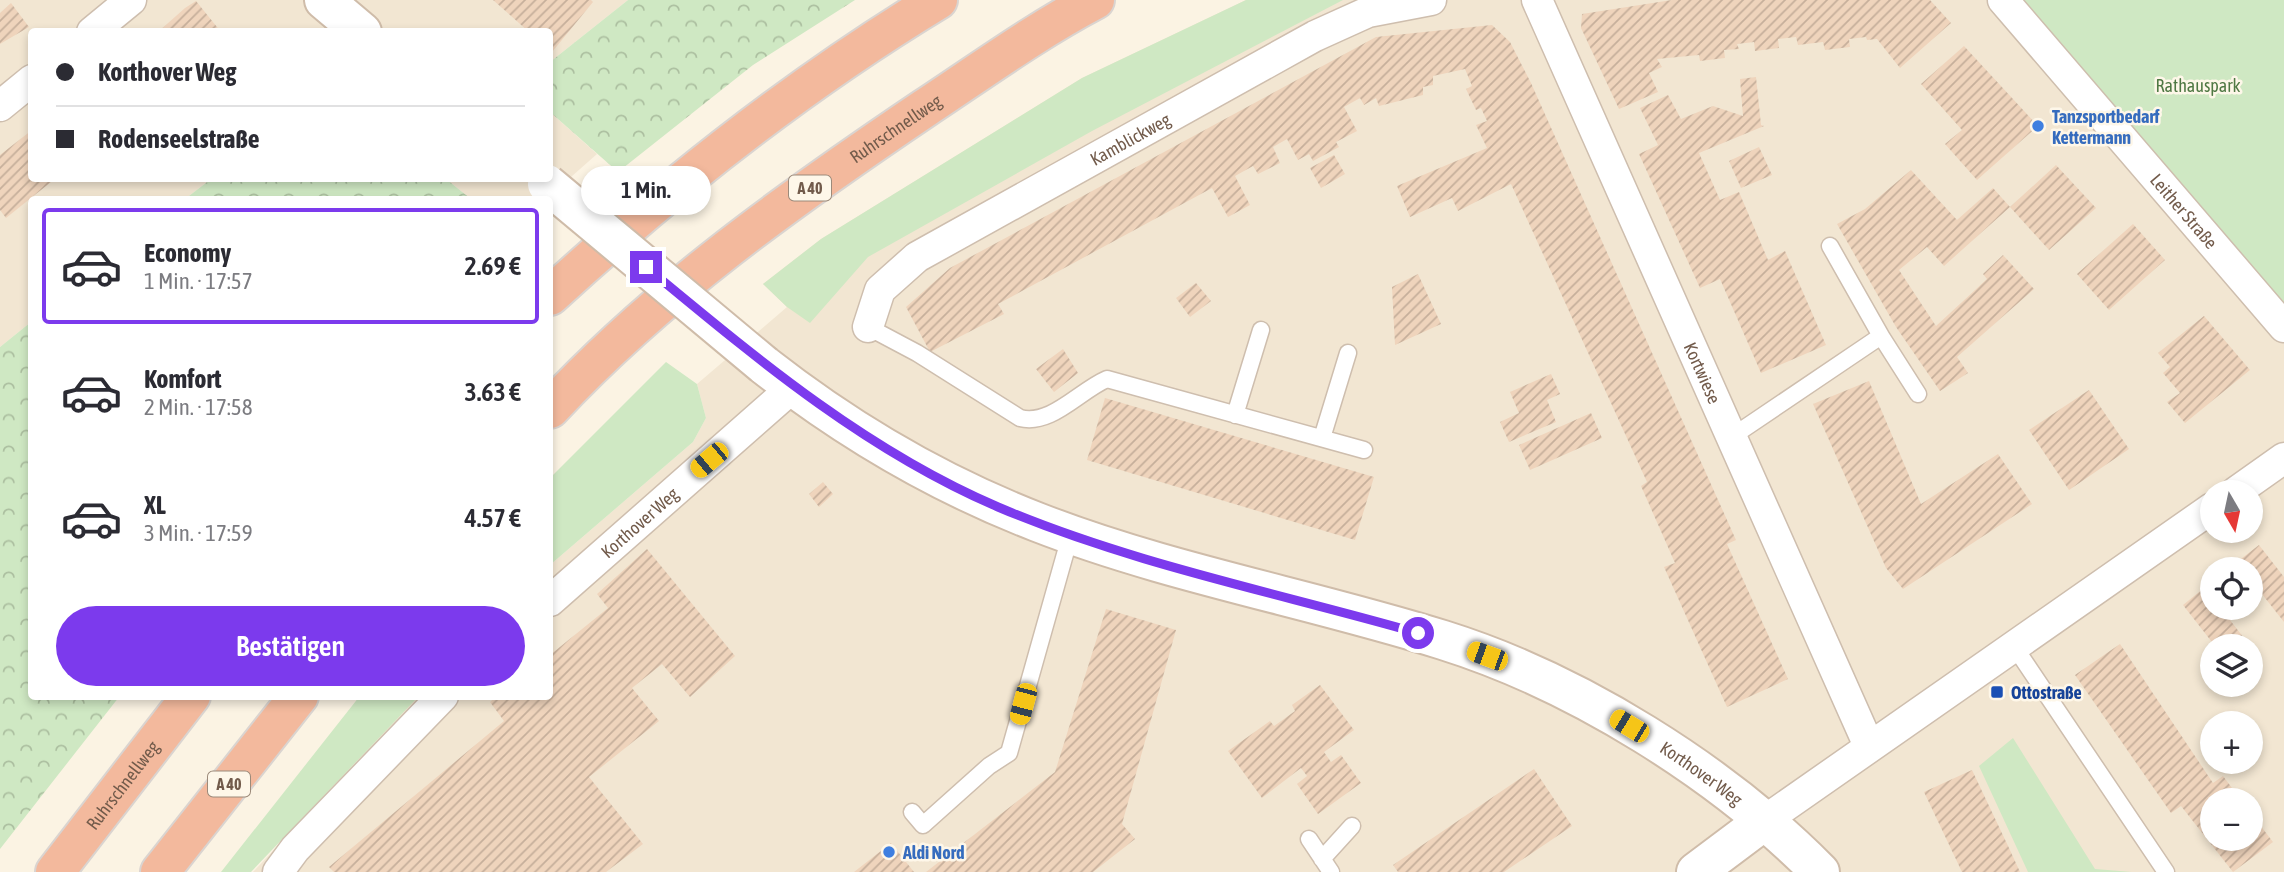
<!DOCTYPE html>
<html lang="de">
<head>
<meta charset="utf-8">
<style>
	:root { --surface:#fff; --page:#f2f2f3; --text:#2b2b33; --muted:#7c7c81; --line:#e1e1e2; --accent:#7c3aed }
	body { margin:0; font-family:"Asap Condensed",sans-serif; background:var(--page); color:var(--text); height:100vh; display:flex; flex-direction:column; font-size:26px; white-space:nowrap }
	* { box-sizing:border-box; margin:0 }
	p { font-size:23px; color:var(--muted) }
	.icon { flex:none; width:38px; height:38px; fill:none; stroke:currentColor; stroke-width:2; stroke-linecap:round; stroke-linejoin:round }
	.map { position:relative; flex:1; overflow:hidden }
	.drawer { position:absolute; left:28px; top:196px; width:525px; height:504px; display:flex; flex-direction:column; background:var(--surface); border-radius:7px; box-shadow:0 4px 10px #0003 }
	.drawer>* { flex:none }
	.banner { position:absolute; left:28px; top:28px; width:525px; height:154px; border-radius:7px; box-shadow:0 4px 10px #0003; display:grid; align-content:center; height:154px; padding:0 28px; background:var(--surface) }
	.needle { width:46px; rotate:171deg }
	.fabs { position:absolute; left:2200px; top:480px; display:grid; gap:14px }
	.fabs a { display:grid; place-items:center; width:63px; height:63px; border-radius:50%; background:var(--surface); box-shadow:0 4px 10px #0003; font-size:35px }
	.end { position:absolute; width:32px; height:32px; margin:-16px; border:9px solid #7c3aed; background:#fff; box-shadow:0 0 0 4px #fff }
	.from { border-radius:50% }
	.bubble { position:absolute; height:49px; border-radius:24px; background:var(--surface); box-shadow:0 4px 10px #0003; font-size:23px; font-weight:600; line-height:49px; text-align:center }
	.car { position:absolute; width:21px; height:42px; margin:-21px -10px; border-radius:9px; box-shadow:0 0 5px 2px #0007; background:linear-gradient(#f5c518 24%,#345 0 40%,#f5c518 0 76%,#345 0 86%,#f5c518 0) }
	.banner b { display:flex; align-items:center; gap:24px; height:66px; font-size:26px }
	.banner b+b { border-top:2px solid var(--line) }
	.banner i { width:18px; height:18px; background:var(--text) }
	ul { padding:12px 0 0; list-style:none }
	li { display:flex; align-items:center; gap:21px; height:116px; margin:0 14px 10px; padding:0 14px; border:4px solid transparent; border-radius:7px }
	li div { flex:1 }
	li b { display:block; font-size:26px }
	li em { font-style:normal; font-weight:600 }
	li.on { border-color:var(--accent) }
	li>.icon { width:63px; height:63px; stroke-width:1.5 }
	.action { display:flex; gap:14px; margin-top:auto; padding:14px 28px }
	.action a { flex:1; height:80px; border-radius:42px; background:var(--accent); color:#fff; font-size:28px; font-weight:600; line-height:80px; text-align:center }
	.map>svg:first-child { display:block }
	.residential { fill:#f2e6d2; fill-rule:evenodd }
	.green { fill:#cfe8c3 }
	.forest { fill:url(#forest-crowns) }
	.building { fill:url(#building-hatch) }
	.lines { fill:none; stroke-linecap:round; stroke-linejoin:round }
	.lane-casing { stroke:#cebeae; stroke-width:19 }
	.street-casing { stroke:#cebeae; stroke-width:33 }
	.secondary-casing { stroke:#cfbca9; stroke-width:42 }
	.highway-casing { stroke:#dad4d0; stroke-width:42 }
	.lane { stroke:#fff; stroke-width:16 }
	.street { stroke:#fff; stroke-width:30 }
	.secondary { stroke:#fff; stroke-width:38 }
	.highway { stroke:#f3b99d; stroke-width:38 }
	.secondary-bridge-casing { stroke:#cfbca9; stroke-width:42; stroke-linecap:butt }
	.secondary-bridge { stroke:#fff; stroke-width:38 }
	.route { stroke:#7c3aed; stroke-width:9 }
	.shop-dot { fill:#3f7fe0; stroke:#fef7e9; stroke-width:2.5 }
	.transit-dot { fill:#1a4fb4; stroke:#fef7e9; stroke-width:2.5 }
	.labels { text-anchor:middle; dominant-baseline:central; stroke-width:5; stroke-linejoin:round; paint-order:stroke }
	.shield { fill:#fef7e9; stroke:#9c8a7a; stroke-width:2 }
	.shield-label { font-size:16px; font-weight:bold; fill:#725b4b }
	.park-label { font-size:18px; fill:#4f7843; stroke:#fef7e9 }
	.shop-label { font-size:18px; font-weight:bold; fill:#366cbe; stroke:#fef7e9; text-anchor:start }
	.street-label { font-size:18px; fill:#725b4b; stroke:#fef7e9 }
	.transit-label { font-size:18px; font-weight:bold; fill:#164399; stroke:#fef7e9; text-anchor:start }
</style>
</head>
<body>
<div class="map">
<svg width="2284" height="872" viewBox="0 0 2284 872">
	<defs>
		<pattern id="forest-crowns" width="20" height="18" patternUnits="userSpaceOnUse" patternTransform="scale(1.75)"><rect width="20" height="18" fill="#cfe8c3"/><path d="M2 6a3 3 0 1 1 6 0M12 15a3 3 0 1 1 6 0" fill="none" stroke="#acbfa0"/></pattern>
		<pattern id="building-hatch" width="6" height="6" patternUnits="userSpaceOnUse" patternTransform="scale(1.75)"><rect width="6" height="6" fill="#efd4bc"/><path d="M-1 1l2-2M0 6l6-6M5 7l2-2" fill="none" stroke="#c6af9b"/></pattern>
	</defs>
	<rect width="100%" height="100%" fill="#fbf3e3"/>
	<path class="residential" d="M0,0H628L550,62V32H32V178L211,179L185,199L32,200L31,322L0,347Z
		M1246,0H2284V872H253L417,697L550,696V565L693,442L706,418L697,384L787,307L763,284L821,239L1082,78ZM2212,492H2250V530H2212ZM2212,569H2250V607H2212ZM2212,646H2250V684H2212ZM2212,723H2250V761H2212ZM2212,800H2250V838H2212Z
		M550,112L597,154L546,199H471L446,179L550,178Z"/>
	<path class="green" d="M1246,0H1343L1092,131L868,257L810,323L787,307L763,284L821,239L1082,78Z
		M2016,0H2284V316Z
		M666,362L697,384L706,418L693,442L550,565V478Z
		M359,697H418L251,872H221Z
		M2013,738L2095,869L2132,872H2028L1979,766Z"/>
	<path class="forest" d="M628,0H855L753,65L618,172L550,112V62Z
		M211,179H446L471,199H185Z
		M31,322L32,696L119,697L0,849V347Z"/>
	<path class="building" d="M493,0H591L593,2L552,52L550,32H529Z
		M1672,0H1930L1951,23L1900,68L1877,39L1867,40L1866,37L1849,39L1850,47L1825,50L1823,42L1798,45L1796,37L1778,39L1779,48L1755,51L1754,42L1737,44L1739,49L1724,50L1725,58L1700,61L1699,55L1657,59L1662,67L1649,73L1658,92L1619,109L1581,28L1582,14Z
		M196,1L221,32H158L185,8Z
		M11,3L29,27L0,44V13Z
		M1492,25L1510,42L1531,83L1736,540L1727,544L1788,679L1727,707L1664,567L1675,563L1641,486L1647,482L1511,184L1458,211L1452,198L1410,217L1397,186L1487,148L1476,125L1487,121L1481,108L1476,110L1466,89L1472,86L1465,69L1433,76V85L1423,87V95L1379,106L1376,98L1364,105L1360,98L1344,107L1357,131L1336,142L1339,147L1313,161L1309,154L1298,160L1287,139L1273,147L1280,163L1258,174L1253,166L1235,176L1250,205L1228,217L1212,188L998,304L1004,314L930,352L906,307L950,268L1376,37Z
		M1964,46L2038,126L1977,180L1945,144L1962,130L1921,84Z
		M1756,77L1761,125L1764,126L1699,153L1720,200L1739,192L1768,260L1785,251L1826,345L1761,373L1720,279L1700,288L1639,154L1658,145L1640,108L1668,95L1681,119L1713,106L1743,116L1740,79Z
		M32,130V178H56L6,218L0,210V155Z
		M1759,147L1772,175L1741,188L1729,161Z
		M1334,155L1345,174L1321,188L1310,168Z
		M2056,165L2096,208L2049,250L2010,207Z
		M1911,170L1957,220L1993,188L2010,207L1944,266L1927,247L1899,270L1936,326L1987,279L1983,274L2003,255L2034,289L1957,357L1968,373L1940,391L1896,327L1837,224L1865,209Z
		M2133,224L2165,260L2109,310L2077,274Z
		M1418,274L1441,324L1395,345L1392,287Z
		M1196,283L1211,301L1190,317L1176,298Z
		M2204,316L2250,370L2185,423L2167,402L2180,393L2163,373L2170,367L2158,353Z
		M1063,349L1078,373L1054,392L1036,369Z
		M1551,374L1560,394L1547,400L1556,422L1509,442L1500,422L1519,413L1510,392Z
		M1869,381L1921,504L1998,454L2032,504L1903,589L1886,568L1813,404Z
		M2089,390L2129,449L2069,490L2029,430Z
		M1105,398L1374,477L1355,540L1087,460Z
		M1591,413L1602,438L1530,470L1519,445Z
		M823,482L833,494L819,507L809,494Z
		M2259,545L2284,577V622L2250,579V569H2242L2237,562Z
		M647,549L735,656L690,697L662,664L632,688L659,721L589,777L643,844L606,872H334L329,867L504,721L490,702L497,696H550V655L608,608L597,594Z
		M2204,588L2212,598V607H2220L2250,646H2215L2183,605Z
		M1106,609L1176,630L1122,824L1135,839L1093,872H926L1055,772Z
		M2120,644L2213,783L2223,776L2241,800H2212V838H2250V812L2273,842L2233,872L2181,806L2171,813L2075,675Z
		M2250,646L2262,660L2250,669Z
		M1320,685L1354,730L1324,752L1331,762L1341,755L1361,783L1318,814L1297,784L1307,776L1301,768L1262,798L1228,751L1270,721L1274,726L1284,719L1295,711L1292,705Z
		M1534,769L1572,826L1504,872H1398L1393,865Z
		M1972,770L2009,848L2020,872H1962L1924,792Z
		M891,843L914,872H854Z"/>
	<g class="lines">
		<g class="lane-casing">
			<path id="lane" d="M868,327L917,353L1020,418C1051,426 1079,391 1107,379L1364,450
				M1881,336L1918,394
				M1235,415L1261,330
				M1322,438L1348,353
				M1730,438L1881,336L1830,246
				M2014,646L2166,872
				M912,812L923,825L989,766L1009,753L1071,533
				M1309,839L1331,872
				M1322,859L1352,826"/>
		</g>
		<g class="street-casing">
			<g id="street">
				<path id="s1" d="M1537,0L1869,746"/>
				<path id="s2" d="M2003,0L2284,327"/>
				<path d="M92,32L131,0"/>
				<path d="M0,106L32,80"/>
				<path id="s3" d="M868,327L880,290L917,257L1315,36L1368,12L1431,0"/>
				<path d="M2236,492L2284,458"/>
				<path id="s4" d="M550,601L793,387"/>
				<path d="M1764,821L2212,508"/>
				<path d="M278,872L295,849L443,696"/>
			</g>
		</g>
		<g class="secondary-casing">
			<g id="secondary">
				<path d="M324,0L362,32"/>
				<path id="s5" d="M764,365C847,430 939,484 1037,522C1168,573 1309,598 1443,640C1577,682 1721,772 1820,872"/>
				<path d="M1696,872L1764,821"/>
			</g>
		</g>
		<g class="highway-casing">
			<g id="highway">
				<path d="M550,296C669,187 799,84 938,0"/>
				<path id="s6" d="M550,409C659,292 793,197 925,108C981,71 1036,31 1095,0"/>
				<path id="s7" d="M55,872L191,696"/>
				<path d="M160,872L299,696"/>
			</g>
		</g>
		<use href="#lane" class="lane"/>
		<use href="#street" class="street"/>
		<use href="#secondary" class="secondary"/>
		<use href="#highway" class="highway"/>
		<g class="secondary-bridge-casing">
			<path id="secondary-bridge" d="M547,184L764,365"/>
		</g>
		<use href="#secondary-bridge" class="secondary-bridge"/>
	</g>
	<g class="lines">
		<path class="route" d="M646,267C756,358 865,450 998,507C1132,564 1279,593 1418,633"/>
	</g>
	<g class="shop-dot">
		<circle cx="2038" cy="126" r="7"/>
		<circle cx="889" cy="852" r="7"/>
	</g>
	<rect class="transit-dot" x="1990" y="685" width="14" height="14" rx="3.5"/>
	<g class="labels">
		<g class="shield">
			<rect x="789" y="175.5" width="42" height="25" rx="5"/>
			<rect x="208" y="771.5" width="42" height="25" rx="5"/>
		</g>
		<g class="shield-label">
			<text x="810" y="188">A 40</text>
			<text x="229" y="784">A 40</text>
		</g>
		<g class="park-label">
			<text x="2198" y="85">Rathauspark</text>
		</g>
		<g class="shop-label">
			<text x="2052" y="116">Tanzsportbedarf<tspan x="2052" dy="21">Kettermann</tspan></text>
			<text x="903" y="852">Aldi Nord</text>
		</g>
		<g class="street-label">
			<text stroke="none"><textPath href="#s6" startOffset="446">Ruhrschnellweg</textPath></text>
			<text stroke="none"><textPath href="#s3" startOffset="332">Kamblickweg</textPath></text>
			<text stroke="none"><textPath href="#s2" startOffset="278">Leither Straße</textPath></text>
			<text stroke="none"><textPath href="#s1" startOffset="408">Kortwiese</textPath></text>
			<text stroke="none"><textPath href="#s4" startOffset="119">Korthover Weg</textPath></text>
			<text stroke="none"><textPath href="#s5" startOffset="1031">Korthover Weg</textPath></text>
			<text stroke="none"><textPath href="#s7" startOffset="110">Ruhrschnellweg</textPath></text>
		</g>
		<g class="transit-label">
			<text x="2011" y="692">Ottostraße</text>
		</g>
	</g>
</svg>
<div class="fabs">
<a><svg class="needle" viewBox="-14 -14 28 28"><path d="M0-13l5 13h-10z" fill="#e53935"/><path d="M0 13l5-13h-10z" fill="#7c7c81"/></svg></a>
<a><svg class="icon" aria-label="locate" viewBox="0 0 24 24"><circle cx="12" cy="12" r="6"/><path d="M12 2v4M12 18v4M2 12h4M18 12h4"/></svg></a>
<a><svg class="icon" aria-label="layers" viewBox="0 0 24 24"><path d="M12 4l9 5-9 5-9-5zM3 14l9 5 9-5"/></svg></a>
<a>+</a>
<a>−</a>
</div>
<i class="end from" style="left:1418px;top:633px"></i>
<i class="end" style="left:646px;top:267px"></i>
<div class="bubble" style="left:581px;top:166px;width:130px">1 Min.</div>
<i class="car" style="left:709px;top:460px;rotate:230deg"></i>
<i class="car" style="left:1487px;top:656px;rotate:290deg"></i>
<i class="car" style="left:1023px;top:704px;rotate:195deg"></i>
<i class="car" style="left:1629px;top:726px;rotate:301deg"></i>
<div class="banner">
<b><i class="from"></i>Korthover Weg</b>
<b><i></i>Rodenseelstraße</b>
</div>
<section class="drawer">
<ul>
<li class="on"><svg class="icon" aria-label="car" viewBox="0 0 24 24"><path d="M5 17H2v-5l4-1 3-4h7l3 4 3 1v5h-3M9 17h6M6 11h13"/><circle cx="7" cy="17" r="2"/><circle cx="17" cy="17" r="2"/></svg><div><b>Economy</b><p>1 Min. · 17:57</p></div><em>2.69 €</em></li>
<li><svg class="icon" aria-label="car" viewBox="0 0 24 24"><path d="M5 17H2v-5l4-1 3-4h7l3 4 3 1v5h-3M9 17h6M6 11h13"/><circle cx="7" cy="17" r="2"/><circle cx="17" cy="17" r="2"/></svg><div><b>Komfort</b><p>2 Min. · 17:58</p></div><em>3.63 €</em></li>
<li><svg class="icon" aria-label="car" viewBox="0 0 24 24"><path d="M5 17H2v-5l4-1 3-4h7l3 4 3 1v5h-3M9 17h6M6 11h13"/><circle cx="7" cy="17" r="2"/><circle cx="17" cy="17" r="2"/></svg><div><b>XL</b><p>3 Min. · 17:59</p></div><em>4.57 €</em></li>
</ul>
<div class="action"><a>Bestätigen</a></div>
</section>
</div>
</body>
</html>
